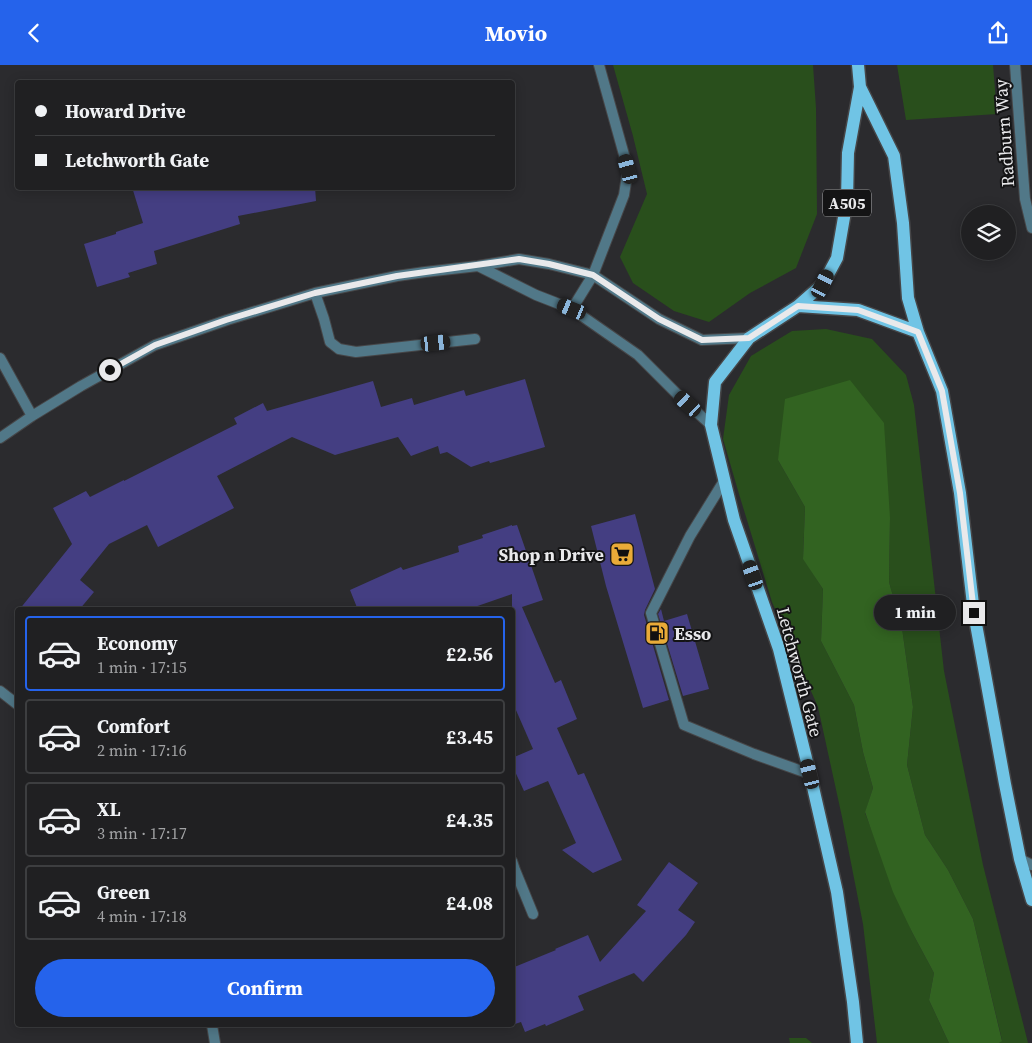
<!DOCTYPE html>
<html lang="en">
<head>
<meta charset="utf-8">
<style>
	:root { --surface:#202022; --page:#28282a; --text:#f1f3f6; --muted:#a2a3a5; --line:#3d3e40; --accent:#2563eb }
	body { margin:0; font-family:"Source Serif 4",serif; background:var(--page); color:var(--text); height:100vh; display:flex; flex-direction:column; font-size:19px; white-space:nowrap }
	* { box-sizing:border-box; margin:0 }
	p { font-size:16px; color:var(--muted) }
	.icon { flex:none; width:28px; height:28px; fill:none; stroke:currentColor; stroke-width:2; stroke-linecap:round; stroke-linejoin:round }
	.map { position:relative; flex:1; overflow:hidden }
	.side { position:absolute; left:15px; top:542px; width:500px; height:420px; display:flex; flex-direction:column; background:var(--surface); border-radius:5px; box-shadow:0 2px 12px #0003,0 0 0 1px var(--line) }
	.side>* { flex:none }
	.top-card { position:absolute; left:15px; top:15px; width:500px; height:110px; border-radius:5px; box-shadow:0 2px 12px #0003,0 0 0 1px var(--line); display:grid; align-content:center; height:110px; padding:0 20px; background:var(--surface) }
	.controls { position:absolute; left:961px; top:140px; display:grid; gap:10px }
	.controls a { display:grid; place-items:center; width:55px; height:55px; border-radius:50%; background:var(--surface); box-shadow:0 2px 12px #0003,0 0 0 1px var(--line); font-size:25px }
	.end { position:absolute; width:22px; height:22px; margin:-11px; border:6px solid #e9e9eb; background:#111; box-shadow:0 0 0 2px #111 }
	.from { border-radius:50% }
	.bubble { position:absolute; height:35px; border-radius:18px; background:var(--surface); box-shadow:0 2px 12px #0003,0 0 0 1px var(--line); font-size:16px; font-weight:700; line-height:35px; text-align:center }
	.car { position:absolute; width:15px; height:30px; margin:-15px -8px; border-radius:6px; box-shadow:0 0 4px 1px #0007; background:linear-gradient(#222 24%,#8ab4d8 0 40%,#222 0 76%,#8ab4d8 0 86%,#222 0) }
	.top-card b { display:flex; align-items:center; gap:18px; height:48px; font-size:19px }
	.top-card b+b { border-top:1px solid var(--line) }
	.top-card i { width:12px; height:12px; background:var(--text) }
	ul { padding:9px 0 0; list-style:none }
	li { display:flex; align-items:center; gap:15px; height:75px; margin:0 10px 8px; padding:0 10px; border:2px solid var(--line); border-radius:5px }
	li div { flex:1 }
	li b { display:block; font-size:19px }
	li em { font-style:normal; font-weight:700 }
	li.selected { border-color:var(--accent) }
	li>.icon { width:45px; height:45px; stroke-width:1.5 }
	.cta { display:flex; gap:10px; margin-top:auto; padding:10px 20px }
	.cta a { flex:1; height:58px; border-radius:30px; background:var(--accent); color:#fff; font-size:20px; font-weight:700; line-height:58px; text-align:center }
	header { display:flex; justify-content:space-between; align-items:center; height:65px; padding:0 20px; background:var(--accent); color:#fff; font-size:22px; font-weight:700 }
	.map>svg:first-child { display:block }
	.green { fill:#294f1c }
	.forest { fill:#326321 }
	.building { fill:#443e82 }
	.lines { fill:none; stroke-linecap:round; stroke-linejoin:round }
	.lane-casing { stroke:#464648; stroke-width:12 }
	.street-casing { stroke:#464648; stroke-width:12 }
	.primary-casing { stroke:#464648; stroke-width:15 }
	.lane { stroke:#517888; stroke-width:10 }
	.street { stroke:#517888; stroke-width:10 }
	.primary { stroke:#70c4e5; stroke-width:12 }
	.route { stroke:#e9e9eb; stroke-width:6 }
	.labels { text-anchor:middle; dominant-baseline:central; stroke-width:4; stroke-linejoin:round; paint-order:stroke }
	.shield { fill:#141415; stroke:#a9a9ab; stroke-width:1 }
	.shield-label { font-size:16px; font-weight:bold; fill:#e9e9eb }
	.street-label { font-size:18px; fill:#e9e9eb; stroke:#141415 }
	.poi-label { font-size:18px; font-weight:bold; fill:#e9e9eb; stroke:#141415; text-anchor:end }
</style>
</head>
<body>
<header><svg class="icon" aria-label="back" viewBox="0 0 24 24"><path d="M15 5l-7 7 7 7"/></svg>Movio<svg class="icon" aria-label="share" viewBox="0 0 24 24"><path d="M12 15V3M7 8l5-5 5 5M5 13v7h14v-7"/></svg></header>
<div class="map">
<svg width="1032" height="978" viewBox="0 0 1032 978">
	<rect width="100%" height="100%" fill="#2b2b2e"/>
	<path class="green" d="M613,0H813L816,43L817,149L796,203L750,228L709,257L674,246L633,218L620,192L647,129L633,71Z
		M897,0H993L997,49L906,55Z
		M826,264L872,274L906,310L914,340L944,606L983,800L1028,978H999L1002,975L973,854L948,805L925,770L907,700L913,642L902,563L889,517L890,453L778,395L805,442L803,493L823,524L821,576L854,640L863,687L873,723L865,748L912,867L934,908L929,935L949,978H877L863,859L842,752L818,642L772,537L739,429L723,374L729,330L751,291L792,266Z
		M789,973H806L812,978H790Z"/>
	<path class="forest" d="M850,315L884,358L890,453L889,517L902,563L913,642L907,700L925,770L948,805L973,854L1002,976L999,978H949L929,935L934,908L912,867L893,827L865,747L873,723L863,687L854,640L821,576L823,524L803,494L805,442L778,395L785,334Z"/>
	<path class="building" d="M132,122H315L316,136L238,151L240,159L154,186L157,199L128,208L130,212L97,222L84,179L116,169V167L143,158Z
		M525,314L545,382L490,398L489,396L471,402L447,387L440,389L438,381L411,391L398,372L335,390L292,372L217,411L234,443L158,482L147,460L109,479L80,515L94,527L79,545H19L72,479L53,443L86,426L90,432L124,415V416L237,359L234,353L263,338L267,346L373,316L381,342L412,333L414,340L464,325L466,331Z
		M635,449L655,524L645,545L644,550L669,635L643,643L606,521L591,461Z
		M512,460V463V461L517,460L543,535L522,542L555,618L561,615L577,654L557,663L578,710L584,708L622,795L593,808L562,785L576,778L548,716L524,726L512,700V693L533,684L512,636V529L466,545H358L350,525L401,502L403,505L459,487L458,481L483,473L482,470Z
		M661,544L664,556L687,549L709,624L683,631L658,549Z
		M669,797L698,818L678,845L695,857L686,870L643,917L634,908L578,931L584,945L546,961L545,959L525,967L521,957L512,960V903L556,885L555,884L588,870L600,897L646,846L637,840Z"/>
	<g class="lines">
		<g class="lane-casing">
			<path id="lane" d="M724,416L690,471L651,548L684,660L754,689L810,709"/>
		</g>
		<g class="street-casing">
			<path id="street" d="M1015,0L1025,134L1032,163
				M478,201L536,230L572,244L638,290L677,329L711,360
				M315,228L324,254L330,277L339,284L356,287L475,274
				M572,244L593,210L624,130L628,104L599,0
				M0,293L32,351
				M0,373L32,351L81,321L155,280L227,255L315,228L397,211L425,207L478,201L519,194L549,199L593,210L659,254L702,275L749,273
				M0,626L18,640
				M1020,794L1032,800
				M512,796L515,805L533,849
				M212,960L215,978"/>
		</g>
		<g class="primary-casing">
			<path id="primary" d="M860,22L894,91L903,158L908,233L918,267L942,326L960,428L974,548L1005,719L1020,794L1032,835
				M798,241L858,245L918,267
				M857,978L853,937L837,827L810,709L779,584L734,455L711,360L715,317L749,273L798,241L823,219L837,193L847,135L848,88L860,22L858,0"/>
		</g>
		<use href="#lane" class="lane"/>
		<use href="#street" class="street"/>
		<use href="#primary" class="primary"/>
	</g>
	<g class="lines">
		<path class="route" d="M110,305L155,280L226,255L315,228L397,211L519,194L549,199L593,210L659,254L702,275L749,273L798,241L858,245L918,267L942,326L960,428L974,548"/>
	</g>
	<defs>
		<g id="supermarket-square" transform="scale(1.25)"><rect x="-9" y="-9" width="18" height="18" rx="4" fill="#e9ab38" stroke="#141415"/><path d="M-6-5.5h2.5l.6 2H6L4.5 2H-2.5L-4.4-4H-6ZM-1.5 3.2a1.3 1.3 0 1 0 .1 0ZM3 3.2a1.3 1.3 0 1 0 .1 0Z" fill="#111"/></g>
		<g id="fuel-square" transform="scale(1.25)"><rect x="-9" y="-9" width="18" height="18" rx="4" fill="#e9ab38" stroke="#141415"/><path d="M-5.5-6h7V0h2V4h1.3V-2.5L3-4.5l.8-.8L6-3V5H2.5V1h-1V6h-7ZM-4.2-4.7v3.2H.2V-4.7Z" fill="#111"/></g>
	</defs>
	<g fill-rule="evenodd">
		<use href="#supermarket-square" x="622" y="489"/>
		<use href="#fuel-square" x="657" y="568"/>
	</g>
	<g class="labels">
		<rect class="shield" x="823" y="124.5" width="48" height="27" rx="4"/>
		<g class="shield-label">
			<text x="847" y="138">A505</text>
		</g>
		<g class="street-label">
			<text transform="translate(1004 68) rotate(-94)">Radburn Way</text>
			<text transform="translate(800 607) rotate(75)">Letchworth Gate</text>
		</g>
		<g class="poi-label">
			<text x="604" y="489">Shop n Drive</text>
			<text x="674" y="568" text-anchor="start">Esso</text>
		</g>
	</g>
</svg>
<div class="controls">
<a><svg class="icon" aria-label="layers" viewBox="0 0 24 24"><path d="M12 4l9 5-9 5-9-5zM3 14l9 5 9-5"/></svg></a>
</div>
<i class="end from" style="left:110px;top:305px"></i>
<i class="end" style="left:974px;top:548px"></i>
<div class="bubble" style="left:874px;top:530px;width:82px">1 min</div>
<i class="car" style="left:628px;top:104px;rotate:345deg"></i>
<i class="car" style="left:823px;top:219px;rotate:27deg"></i>
<i class="car" style="left:572px;top:244px;rotate:292deg"></i>
<i class="car" style="left:436px;top:278px;rotate:84deg"></i>
<i class="car" style="left:688px;top:339px;rotate:312deg"></i>
<i class="car" style="left:753px;top:510px;rotate:341deg"></i>
<i class="car" style="left:810px;top:709px;rotate:346deg"></i>
<div class="top-card">
<b><i class="from"></i>Howard Drive</b>
<b><i></i>Letchworth Gate</b>
</div>
<section class="side">
<ul>
<li class="selected"><svg class="icon" aria-label="car" viewBox="0 0 24 24"><path d="M5 17H2v-5l4-1 3-4h7l3 4 3 1v5h-3M9 17h6M6 11h13"/><circle cx="7" cy="17" r="2"/><circle cx="17" cy="17" r="2"/></svg><div><b>Economy</b><p>1 min · 17:15</p></div><em>£2.56</em></li>
<li><svg class="icon" aria-label="car" viewBox="0 0 24 24"><path d="M5 17H2v-5l4-1 3-4h7l3 4 3 1v5h-3M9 17h6M6 11h13"/><circle cx="7" cy="17" r="2"/><circle cx="17" cy="17" r="2"/></svg><div><b>Comfort</b><p>2 min · 17:16</p></div><em>£3.45</em></li>
<li><svg class="icon" aria-label="car" viewBox="0 0 24 24"><path d="M5 17H2v-5l4-1 3-4h7l3 4 3 1v5h-3M9 17h6M6 11h13"/><circle cx="7" cy="17" r="2"/><circle cx="17" cy="17" r="2"/></svg><div><b>XL</b><p>3 min · 17:17</p></div><em>£4.35</em></li>
<li><svg class="icon" aria-label="car" viewBox="0 0 24 24"><path d="M5 17H2v-5l4-1 3-4h7l3 4 3 1v5h-3M9 17h6M6 11h13"/><circle cx="7" cy="17" r="2"/><circle cx="17" cy="17" r="2"/></svg><div><b>Green</b><p>4 min · 17:18</p></div><em>£4.08</em></li>
</ul>
<div class="cta"><a>Confirm</a></div>
</section>
</div>
</body>
</html>
